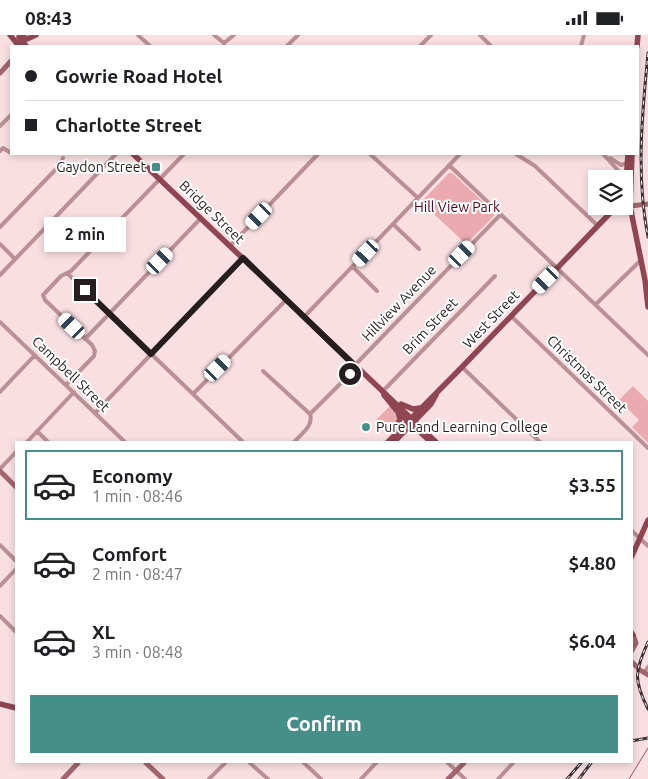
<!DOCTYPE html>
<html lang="en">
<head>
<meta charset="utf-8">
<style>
	:root { --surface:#fff; --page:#f6f6f6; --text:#202124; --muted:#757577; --line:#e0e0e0; --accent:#468e8a }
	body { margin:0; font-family:Ubuntu,sans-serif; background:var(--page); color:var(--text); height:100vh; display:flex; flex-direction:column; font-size:19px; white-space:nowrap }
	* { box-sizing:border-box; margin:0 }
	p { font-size:16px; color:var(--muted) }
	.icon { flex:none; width:28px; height:28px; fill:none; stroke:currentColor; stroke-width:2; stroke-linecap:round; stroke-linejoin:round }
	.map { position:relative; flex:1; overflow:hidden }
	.sheet { position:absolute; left:15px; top:406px; width:618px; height:322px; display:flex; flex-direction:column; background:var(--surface); border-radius:0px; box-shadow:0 2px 8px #0003 }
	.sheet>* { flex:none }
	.guide { position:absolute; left:10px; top:10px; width:629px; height:110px; border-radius:0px; box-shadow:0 2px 8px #0003; display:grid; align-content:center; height:110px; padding:0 15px; background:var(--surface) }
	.buttons { position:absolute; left:588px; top:135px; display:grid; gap:10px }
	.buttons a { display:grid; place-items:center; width:45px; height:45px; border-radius:0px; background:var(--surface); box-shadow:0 2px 8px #0003; font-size:25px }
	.end { position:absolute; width:22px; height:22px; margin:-11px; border:6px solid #261d1e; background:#fff; box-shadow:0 0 0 2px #fff }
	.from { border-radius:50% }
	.bubble { position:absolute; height:35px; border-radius:0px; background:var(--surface); box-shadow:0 2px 8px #0003; font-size:16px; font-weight:700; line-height:35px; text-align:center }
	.car { position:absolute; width:15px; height:30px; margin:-15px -8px; border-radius:6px; box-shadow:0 0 4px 1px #0007; background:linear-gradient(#fff 24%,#345 0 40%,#fff 0 76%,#345 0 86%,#fff 0) }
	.guide b { display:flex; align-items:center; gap:18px; height:48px; font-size:19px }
	.guide b+b { border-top:1px solid var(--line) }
	.guide i { width:12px; height:12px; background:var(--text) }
	ul { padding:9px 0 0; list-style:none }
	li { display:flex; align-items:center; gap:15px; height:70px; margin:0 10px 8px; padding:0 5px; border:2px solid transparent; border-radius:0px }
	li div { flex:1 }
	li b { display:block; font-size:19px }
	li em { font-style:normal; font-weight:700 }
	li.active { border-color:var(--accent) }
	li>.icon { width:45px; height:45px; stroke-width:1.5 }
	.primary-button { display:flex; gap:10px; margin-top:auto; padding:10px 15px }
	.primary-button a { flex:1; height:58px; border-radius:0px; background:var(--accent); color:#fff; font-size:20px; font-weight:700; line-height:58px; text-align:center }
	.status { display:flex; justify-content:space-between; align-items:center; height:35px; padding:0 25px; background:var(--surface); direction:ltr }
	.status svg { height:14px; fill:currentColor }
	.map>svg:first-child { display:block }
	.green { fill:#eba9b0 }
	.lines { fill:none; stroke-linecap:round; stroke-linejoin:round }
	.stream { stroke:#95525c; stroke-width:1 }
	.street { stroke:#bb9094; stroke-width:4 }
	.secondary { stroke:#a2656d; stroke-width:5 }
	.primary { stroke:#8f4652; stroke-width:5.5 }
	.rail-casing { stroke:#3e3334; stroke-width:3 }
	.rail { stroke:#fff; stroke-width:1; stroke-dasharray:4; stroke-linecap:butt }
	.route { stroke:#261d1e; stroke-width:6 }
	.poi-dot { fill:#468e8a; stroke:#fff; stroke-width:2 }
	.labels { text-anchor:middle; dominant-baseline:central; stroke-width:4; stroke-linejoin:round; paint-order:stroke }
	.poi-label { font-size:14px; fill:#261d1e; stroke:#fff; text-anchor:end }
	.park-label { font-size:14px; fill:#55001b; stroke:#fff }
	.street-label { font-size:14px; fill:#261d1e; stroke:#fff }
</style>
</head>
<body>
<div class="status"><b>08:43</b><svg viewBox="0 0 49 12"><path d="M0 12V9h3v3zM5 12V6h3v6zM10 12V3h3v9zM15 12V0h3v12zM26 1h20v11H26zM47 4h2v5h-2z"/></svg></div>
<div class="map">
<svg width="648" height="744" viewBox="0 0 648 744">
	<rect width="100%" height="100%" fill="#f9dfe2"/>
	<path class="green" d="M449,138H452L494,177V181L466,209L421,167Z
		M633,351L648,366V408L632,392L639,385L619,365Z
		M390,371L398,383L390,399L376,385Z"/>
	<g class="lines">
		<path class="stream" d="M629,744L648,713"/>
		<path class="street" d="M138,0L150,11
			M214,0L224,8V11
			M480,0L491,11
			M224,8L234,0
			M287,11L298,0
			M420,11L431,0
			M581,11L584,0
			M0,91L11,80
			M0,116L3,113L11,118
			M370,119L418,163
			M516,119L535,131L598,191
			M603,119L626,144
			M610,123L621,130L627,128
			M449,130L648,320
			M393,189L419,214
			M0,192L60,130L63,123
			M0,209L15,224
			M230,211L318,119
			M353,232L377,256
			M67,238L244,408
			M0,240L116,119
			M596,269L641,225
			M511,281L648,413
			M304,282L460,119
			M0,287L126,408
			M85,304L201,183
			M355,330L501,179
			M462,332L541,408
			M263,336L310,379C314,391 301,399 293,408
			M66,350L94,321L95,316L92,310L45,265L43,260L61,241L71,236L184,119
			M0,357L35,320
			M382,357L495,241
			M193,359L286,265
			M95,378L243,223
			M310,379L357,332
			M37,396L49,408
			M26,408L74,357
			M0,434L16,417
			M631,495L648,511
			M0,510L16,526
			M0,551L16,534
			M0,581L16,597
			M644,638L648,632
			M250,728L268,744
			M304,728L321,744
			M448,728L465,744
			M209,744L225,728
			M361,744L376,728
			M498,744L513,728"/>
		<path class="secondary" d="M0,38L11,26
			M630,171L648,169
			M0,436L16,452
			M631,617L636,608L633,600
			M631,626L640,635L648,640
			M146,728L163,744
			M63,744L78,728
			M448,744L464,728"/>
		<path class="primary" d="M10,0L19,11
			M20,0L27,4L36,0
			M19,2L26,11
			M637,11L638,0
			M133,119L437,408
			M628,119L625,162L627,168L630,171
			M632,119L630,171L645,245L648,272
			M384,360L397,376L432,408
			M401,369L413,374L420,373
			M395,396L400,384L398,377
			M387,408L462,332L614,174L619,171
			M393,408L431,369L436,360
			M631,523L648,485
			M631,597L633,600
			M0,669L16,673"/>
		<g class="rail-casing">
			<path id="rail" d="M648,18C642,80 636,141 648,202
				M648,607C635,637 633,644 648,674
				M631,706L648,703
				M567,744L581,728
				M579,744L591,728"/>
		</g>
		<use href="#rail" class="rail"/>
	</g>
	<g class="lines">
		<path class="route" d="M85,255L151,319L243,223L356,332L350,339"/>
	</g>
	<g class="poi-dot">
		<rect x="151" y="127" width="10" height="10" rx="2.5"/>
		<circle cx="366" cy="392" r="5"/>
	</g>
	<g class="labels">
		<g class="poi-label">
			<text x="146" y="132">Gaydon Street</text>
			<text x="376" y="392" text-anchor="start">Pure Land Learning College</text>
		</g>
		<g class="park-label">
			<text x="457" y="172">Hill View Park</text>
		</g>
		<g class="street-label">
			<text transform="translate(212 177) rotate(44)">Bridge Street</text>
			<text transform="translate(399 268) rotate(-46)">Hillview Avenue</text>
			<text transform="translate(491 284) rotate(-46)">West Street</text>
			<text transform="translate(430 291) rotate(-46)">Brim Street</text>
			<text transform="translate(71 339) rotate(44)">Campbell Street</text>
			<text transform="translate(587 339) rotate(44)">Christmas Street</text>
		</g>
	</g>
</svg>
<div class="buttons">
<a><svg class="icon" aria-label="layers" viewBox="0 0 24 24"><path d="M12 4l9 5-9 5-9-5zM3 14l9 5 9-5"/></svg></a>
</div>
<i class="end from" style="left:350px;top:339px"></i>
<i class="end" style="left:85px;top:255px"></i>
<div class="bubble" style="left:44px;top:182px;width:82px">2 min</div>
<i class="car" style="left:259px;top:181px;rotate:224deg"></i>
<i class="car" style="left:366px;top:218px;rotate:223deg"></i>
<i class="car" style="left:462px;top:219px;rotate:44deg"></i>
<i class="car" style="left:160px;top:226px;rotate:44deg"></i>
<i class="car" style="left:546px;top:245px;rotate:224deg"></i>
<i class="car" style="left:72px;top:291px;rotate:314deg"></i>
<i class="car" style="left:218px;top:333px;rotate:45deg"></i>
<div class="guide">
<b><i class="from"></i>Gowrie Road Hotel</b>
<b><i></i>Charlotte Street</b>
</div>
<section class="sheet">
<ul>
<li class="active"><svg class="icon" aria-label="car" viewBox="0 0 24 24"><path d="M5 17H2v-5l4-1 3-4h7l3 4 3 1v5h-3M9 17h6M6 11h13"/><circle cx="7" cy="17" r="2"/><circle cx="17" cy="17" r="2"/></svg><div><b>Economy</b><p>1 min · 08:46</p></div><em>$3.55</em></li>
<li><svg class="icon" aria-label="car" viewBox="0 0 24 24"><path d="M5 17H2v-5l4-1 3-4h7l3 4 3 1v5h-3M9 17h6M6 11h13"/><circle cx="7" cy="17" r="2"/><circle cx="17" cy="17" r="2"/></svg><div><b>Comfort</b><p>2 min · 08:47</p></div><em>$4.80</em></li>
<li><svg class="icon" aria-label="car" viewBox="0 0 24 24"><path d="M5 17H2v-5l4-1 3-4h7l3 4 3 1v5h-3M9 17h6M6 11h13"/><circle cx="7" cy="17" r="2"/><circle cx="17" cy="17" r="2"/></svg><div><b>XL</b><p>3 min · 08:48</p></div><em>$6.04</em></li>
</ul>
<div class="primary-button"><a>Confirm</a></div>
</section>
</div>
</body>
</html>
